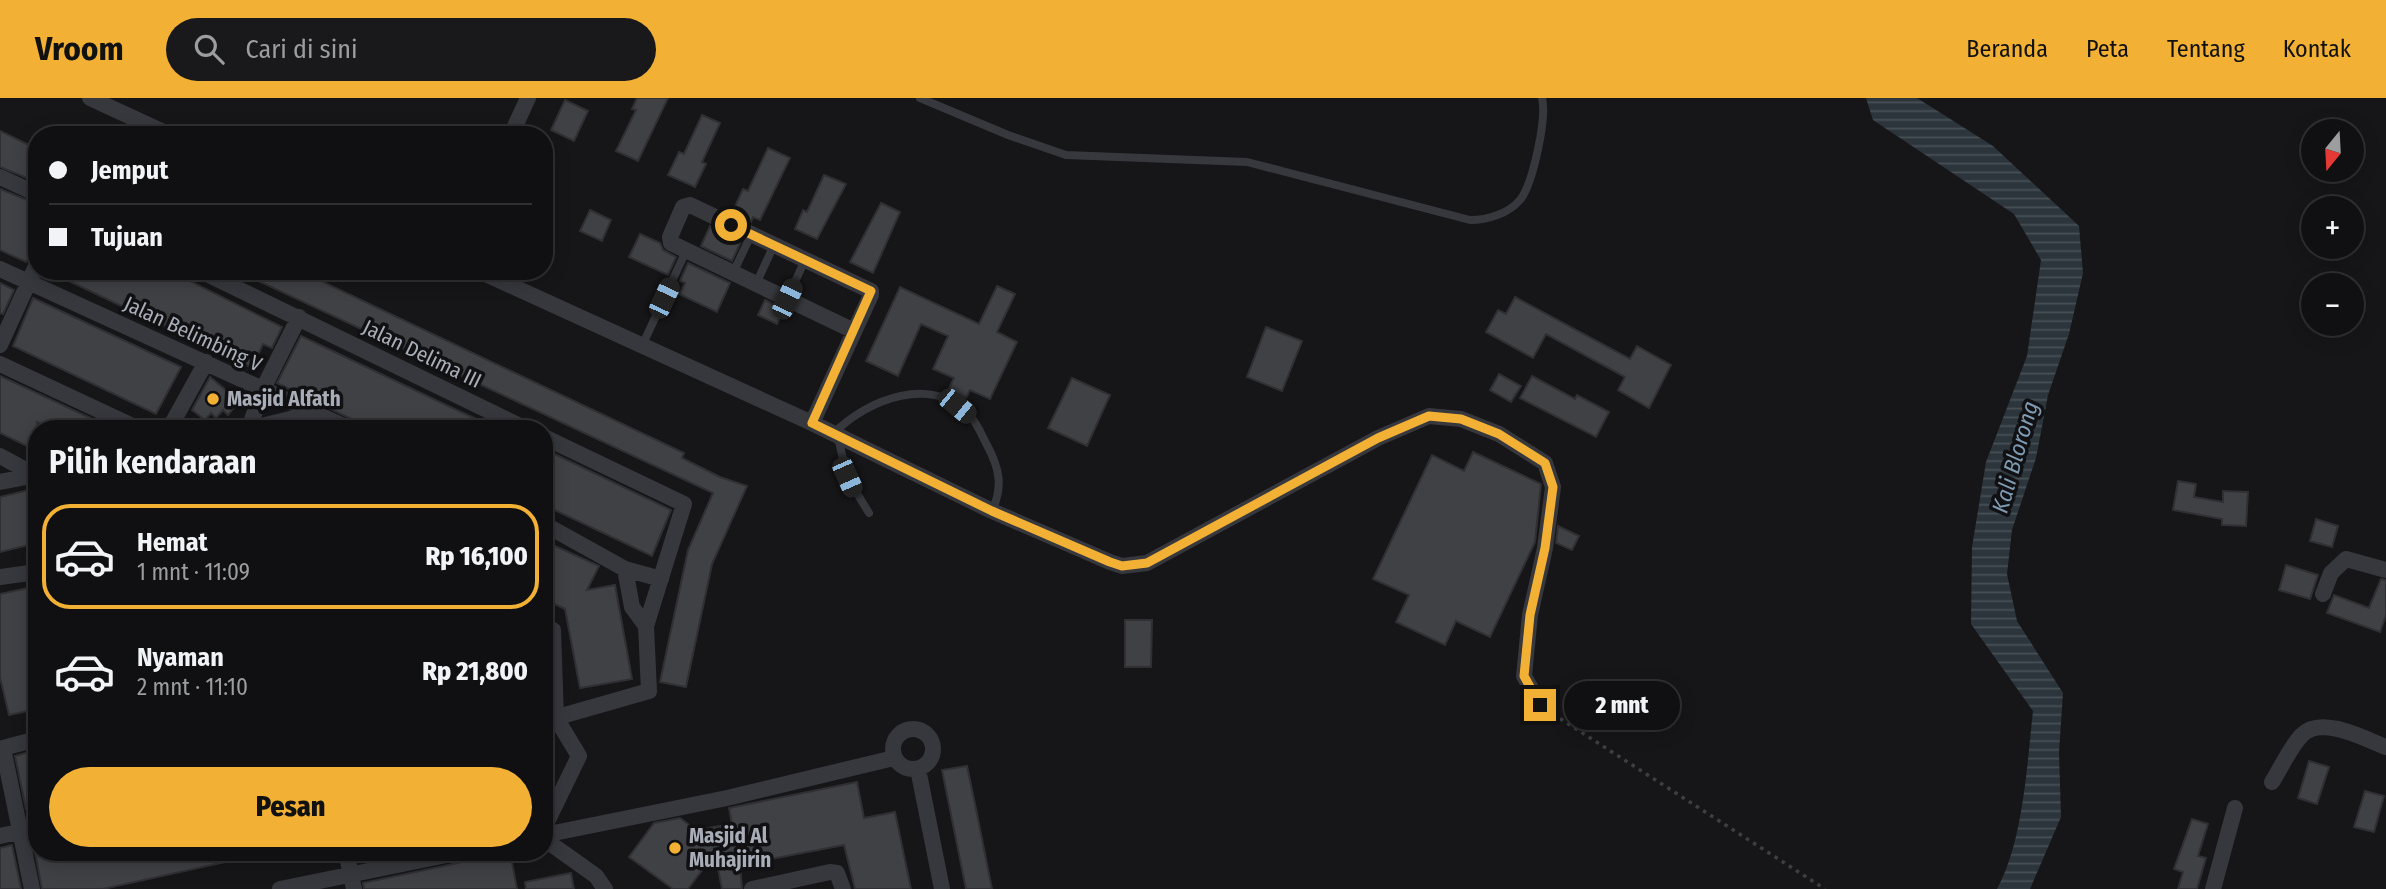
<!DOCTYPE html>
<html lang="id">
<head>
<meta charset="utf-8">
<style>
	:root { --surface:#101012; --page:#19191b; --text:#f1f3f6; --muted:#9c9d9f; --line:#303032; --accent:#f2b134 }
	body { margin:0; font-family:"Fira Sans Condensed",sans-serif; background:var(--page); color:var(--text); height:100vh; display:flex; flex-direction:column; font-size:26px; white-space:nowrap }
	* { box-sizing:border-box; margin:0 }
	p { font-size:23px; color:var(--muted) }
	.icon { flex:none; width:38px; height:38px; fill:none; stroke:currentColor; stroke-width:2; stroke-linecap:round; stroke-linejoin:round }
	.map { position:relative; flex:1; overflow:hidden }
	.sheet { position:absolute; left:28px; top:322px; width:525px; height:441px; display:flex; flex-direction:column; background:var(--surface); border-radius:28px; box-shadow:0 4px 18px #0003,0 0 0 2px var(--line) }
	.sheet>* { flex:none }
	.top-card { position:absolute; left:28px; top:28px; width:525px; height:154px; border-radius:28px; box-shadow:0 4px 18px #0003,0 0 0 2px var(--line); display:grid; align-content:center; height:154px; padding:0 21px; background:var(--surface) }
	.needle { width:46px; rotate:198deg }
	.tools { position:absolute; left:2301px; top:21px; display:grid; gap:14px }
	.tools a { display:grid; place-items:center; width:63px; height:63px; border-radius:50%; background:var(--surface); box-shadow:0 4px 18px #0003,0 0 0 2px var(--line); font-size:35px }
	.end { position:absolute; width:32px; height:32px; margin:-16px; border:9px solid #f2b134; background:#111; box-shadow:0 0 0 4px #111 }
	.from { border-radius:50% }
	.bubble { position:absolute; height:49px; border-radius:24px; background:var(--surface); box-shadow:0 4px 18px #0003,0 0 0 2px var(--line); font-size:23px; font-weight:800; line-height:49px; text-align:center }
	.car { position:absolute; width:21px; height:42px; margin:-21px -10px; border-radius:9px; box-shadow:0 0 5px 2px #0007; background:linear-gradient(#222 24%,#8ab4d8 0 40%,#222 0 76%,#8ab4d8 0 86%,#222 0) }
	.top-card b { display:flex; align-items:center; gap:24px; height:66px; font-size:26px }
	.top-card b+b { border-top:2px solid var(--line) }
	.top-card i { width:18px; height:18px; background:var(--text) }
	ul { padding:0; list-style:none }
	li { display:flex; align-items:center; gap:21px; height:105px; margin:0 14px 10px; padding:0 7px; border:4px solid transparent; border-radius:28px }
	li div { flex:1 }
	li b { display:block; font-size:26px }
	li em { font-style:normal; font-weight:800 }
	li.current { border-color:var(--accent) }
	li>.icon { width:63px; height:63px; stroke-width:1.5 }
	h2 { padding:0 21px; font-size:32px; line-height:84px }
	.cta { display:flex; gap:14px; margin-top:auto; padding:14px 21px }
	.cta a { flex:1; height:80px; border-radius:42px; background:var(--accent); color:#111; font-size:28px; font-weight:800; line-height:80px; text-align:center }
	header { display:flex; align-items:center; gap:42px; box-sizing:border-box; height:98px; padding:0 35px; background:var(--accent); color:#111 }
	header strong { font-size:33px }
	nav { display:flex; gap:38px; margin-inline-start:auto; font-size:24px }
	.search { width:490px; height:63px; background:var(--page); display:flex; align-items:center; gap:18px; box-sizing:border-box; padding:0 24px; border-radius:38px; color:var(--muted); font-size:26px }
	.map>svg:first-child { display:block }
	.water { fill:url(#water-rules) }
	.building { fill:#404145; stroke:#303034; stroke-width:2 }
	.lines { fill:none; stroke-linecap:round; stroke-linejoin:round }
	.path { stroke:#3d3f44; stroke-width:3.5; stroke-dasharray:3.5 5; stroke-linecap:butt }
	.service { stroke:#37383d; stroke-width:8 }
	.minor { stroke:#37383d; stroke-width:16 }
	.route { stroke:#f2b134; stroke-width:9 }
	.poi-dot { fill:#f2b134; stroke:#111113; stroke-width:2.5 }
	.labels { text-anchor:middle; dominant-baseline:central; stroke-width:7; stroke-linejoin:round; paint-order:stroke }
	.street-label { font-size:21px; fill:#a8adb8; stroke:#111113 }
	.poi-label { font-size:21px; font-weight:bold; fill:#a8adb8; stroke:#111113; text-anchor:start }
	.water-label { font-size:23px; font-style:italic; fill:#7f9bb3; stroke:#111113 }
</style>
</head>
<body>
<header>
<strong>Vroom</strong>
<div class="search"><svg class="icon" aria-label="search" viewBox="0 0 24 24"><circle cx="10" cy="10" r="6"/><path d="M15 15l6 6"/></svg>Cari di sini</div>
<nav><a>Beranda</a><a>Peta</a><a>Tentang</a><a>Kontak</a></nav>
</header>
<div class="map">
<svg width="2386" height="791" viewBox="0 0 2386 791">
	<defs>
		<pattern id="water-rules" width="6" height="5" patternUnits="userSpaceOnUse" patternTransform="scale(1.75)"><rect width="6" height="5" fill="#2c353c"/><path d="M0 2.5h6" fill="none" stroke="#485056"/></pattern>
	</defs>
	<rect width="100%" height="100%" fill="#161618"/>
	<path class="water" d="M1866,0H1917L1993,48L2079,128L2083,175L2069,236L2048,297L2036,360L2012,432L2007,476L2017,523L2063,595L2059,654L2061,719L2030,791H1997C2023,744 2027,667 2033,613L1971,526L1972,449L1986,364L2027,258L2041,162L2014,116L1873,22Z"/>
	<path class="building" d="M637,0H668L638,63L616,53L636,12L632,11Z
		M565,2L588,13L574,43L551,32Z
		M702,17L720,25L702,64L706,66L695,89L668,77L679,54L684,56Z
		M0,33L37,51V84L0,69Z
		M768,50L790,60L760,122L753,119L751,124L732,115L743,91L748,93Z
		M824,77L846,86L817,141L795,131L803,112L807,114Z
		M0,91L37,106V144L26,164L0,152Z
		M881,105L900,114L873,175L850,164Z
		M590,112L611,122L602,143L580,133Z
		M710,128L741,143L732,163L701,148Z
		M640,136L660,145L663,152L676,159L668,177L629,159Z
		M688,165L730,185L717,214L679,196L685,185L680,183Z
		M48,173H170L282,229L272,250L263,246L252,270Z
		M237,173H300L684,355L682,360L720,379L747,388L712,466L686,589L660,584L688,452L713,395Z
		M0,185L14,192L3,216L0,215Z
		M997,188L1015,196L997,234L1017,244L990,301L970,292L966,300L948,292L954,280L933,271L948,238L921,226L898,278L866,263L900,189L979,226Z
		M1515,199L1630,261L1637,248L1671,267L1649,310L1618,292L1625,279L1546,236L1533,260L1486,234L1498,212L1506,216Z
		M33,200L181,269L156,316L13,248Z
		M765,202L784,211L777,226L758,217Z
		M1266,229L1302,243L1282,293L1247,279Z
		M301,238L446,307L498,331H372L277,285Z
		M1499,276L1521,288L1511,304L1490,292Z
		M0,278L114,331H52L37,324V353L0,335Z
		M1532,278L1575,301L1577,297L1609,314L1596,339L1520,300Z
		M210,279L239,303L228,317L223,312L216,320L211,315L205,322L192,312Z
		M1072,280L1110,297L1087,348L1048,330Z
		M544,351L671,412L652,458L544,407Z
		M1473,354L1541,386L1535,444L1490,539L1456,523L1445,547L1396,524L1409,497L1373,481L1432,357L1464,373Z
		M2178,383L2196,386L2194,399L2223,404V393L2248,394L2246,428L2222,427V421L2173,412Z
		M37,390V445L0,454V399Z
		M2316,421L2338,428L2332,449L2310,443Z
		M1558,428L1579,438L1572,452L1556,445Z
		M544,443L599,468L587,492L615,487L632,581L580,590L565,511L544,501Z
		M2286,467L2318,477L2310,501L2279,492Z
		M2381,481L2386,482V517L2380,534L2327,515L2334,497L2369,510Z
		M37,488V611L9,617L0,579V496Z
		M1125,522H1152L1151,569H1125Z
		M37,652V708L26,711L15,658Z
		M2309,663L2329,669L2317,706L2298,700Z
		M967,668L975,706L992,791H966L942,672Z
		M857,684L864,720L895,714L911,791H855L844,747L740,767L742,791H722L715,755L688,791H673L629,759L654,725L680,720L696,732L732,726L729,710Z
		M2365,693L2384,698L2374,734L2354,729Z
		M2192,721L2208,726L2198,758L2206,760L2197,791H2178L2183,774L2174,771Z
		M37,742V754H238L239,761L103,791H42L33,743Z
		M12,747L21,791H0V750Z
		M510,754L517,791H364L363,785Z
		M571,775L574,791H526L525,784Z"/>
	<g class="lines">
		<path class="path" d="M1553,616L1825,791"/>
		<path class="service" d="M920,0L1008,37L1066,57L1247,64L1470,122C1487,122 1508,116 1520,102C1533,86 1547,20 1542,0
			M733,175L751,137
			M756,186L774,147
			M787,201L805,162
			M642,248L686,153
			M833,336C867,301 934,275 971,319C978,327 982,338 987,347C1000,371 1003,389 992,413
			M838,339L847,379L869,415"/>
		<path class="minor" d="M90,0L170,37
			M511,37L528,0
			M0,79L37,96
			M0,171L350,331
			M201,173L526,331
			M479,173L812,325L992,413L1110,464L1122,468L1147,465L1378,340L1429,318L1461,321L1499,336L1545,365L1553,389L1545,450L1530,517L1524,578L1540,607
			M0,247L37,166
			M0,266L139,331
			M812,325L871,197V193L690,107L683,109L670,139L671,145L854,233
			M169,331L206,264
			M244,331L249,330L263,291L299,219
			M249,331L315,315
			M544,339L684,406L646,528L649,593L544,623
			M0,358L35,377
			M0,384L37,377
			M544,426L625,471L632,509L646,528
			M625,471L661,481
			M0,479L37,474
			M2323,496L2331,475L2346,461L2386,472
			M544,528L553,532L556,620L579,658L544,730
			M893 651a20 20 0 1 1 40 0a20 20 0 1 1-40 0Z
			M918,671L942,791
			M2272,684C2281,670 2290,649 2302,637C2321,617 2365,641 2386,649
			M544,737L727,700L894,660
			M0,738L37,730
			M544,741L596,778L605,791
			M346,754L354,791
			M32,791L3,650L37,641
			M280,791L461,754
			M752,791L830,774L837,775L843,791
			M2213,791L2235,710"/>
	</g>
	<g class="lines">
		<path class="route" d="M731,127L871,193L812,325L992,413L1110,464L1122,468L1147,465L1378,340L1429,318L1461,321L1499,336L1545,365L1553,389L1545,450L1530,517L1524,578L1540,607"/>
	</g>
	<g class="poi-dot">
		<circle cx="213" cy="301" r="7"/>
		<circle cx="675" cy="750" r="7"/>
	</g>
	<g class="labels">
		<g class="street-label">
			<text transform="translate(193 236) rotate(25)">Jalan Belimbing V</text>
			<text transform="translate(422 256) rotate(26)">Jalan Delima III</text>
		</g>
		<g class="poi-label">
			<text x="227" y="301">Masjid Alfath</text>
			<text x="689" y="738">Masjid Al<tspan x="689" dy="24">Muhajirin</tspan></text>
		</g>
		<g class="water-label">
			<text transform="translate(2015 359) rotate(-74)">Kali Blorong</text>
		</g>
	</g>
</svg>
<div class="tools">
<a><svg class="needle" viewBox="-14 -14 28 28"><path d="M0-13l5 13h-10z" fill="#e53935"/><path d="M0 13l5-13h-10z" fill="#9c9d9f"/></svg></a>
<a>+</a>
<a>−</a>
</div>
<i class="end from" style="left:731px;top:127px"></i>
<i class="end" style="left:1540px;top:607px"></i>
<div class="bubble" style="left:1564px;top:583px;width:116px">2 mnt</div>
<i class="car" style="left:664px;top:200px;rotate:25deg"></i>
<i class="car" style="left:787px;top:201px;rotate:25deg"></i>
<i class="car" style="left:957px;top:308px;rotate:129deg"></i>
<i class="car" style="left:847px;top:379px;rotate:156deg"></i>
<div class="top-card">
<b><i class="from"></i>Jemput</b>
<b><i></i>Tujuan</b>
</div>
<section class="sheet">
<h2>Pilih kendaraan</h2>
<ul>
<li class="current"><svg class="icon" aria-label="car" viewBox="0 0 24 24"><path d="M5 17H2v-5l4-1 3-4h7l3 4 3 1v5h-3M9 17h6M6 11h13"/><circle cx="7" cy="17" r="2"/><circle cx="17" cy="17" r="2"/></svg><div><b>Hemat</b><p>1 mnt · 11:09</p></div><em>Rp 16,100</em></li>
<li><svg class="icon" aria-label="car" viewBox="0 0 24 24"><path d="M5 17H2v-5l4-1 3-4h7l3 4 3 1v5h-3M9 17h6M6 11h13"/><circle cx="7" cy="17" r="2"/><circle cx="17" cy="17" r="2"/></svg><div><b>Nyaman</b><p>2 mnt · 11:10</p></div><em>Rp 21,800</em></li>
</ul>
<div class="cta"><a>Pesan</a></div>
</section>
</div>
</body>
</html>
